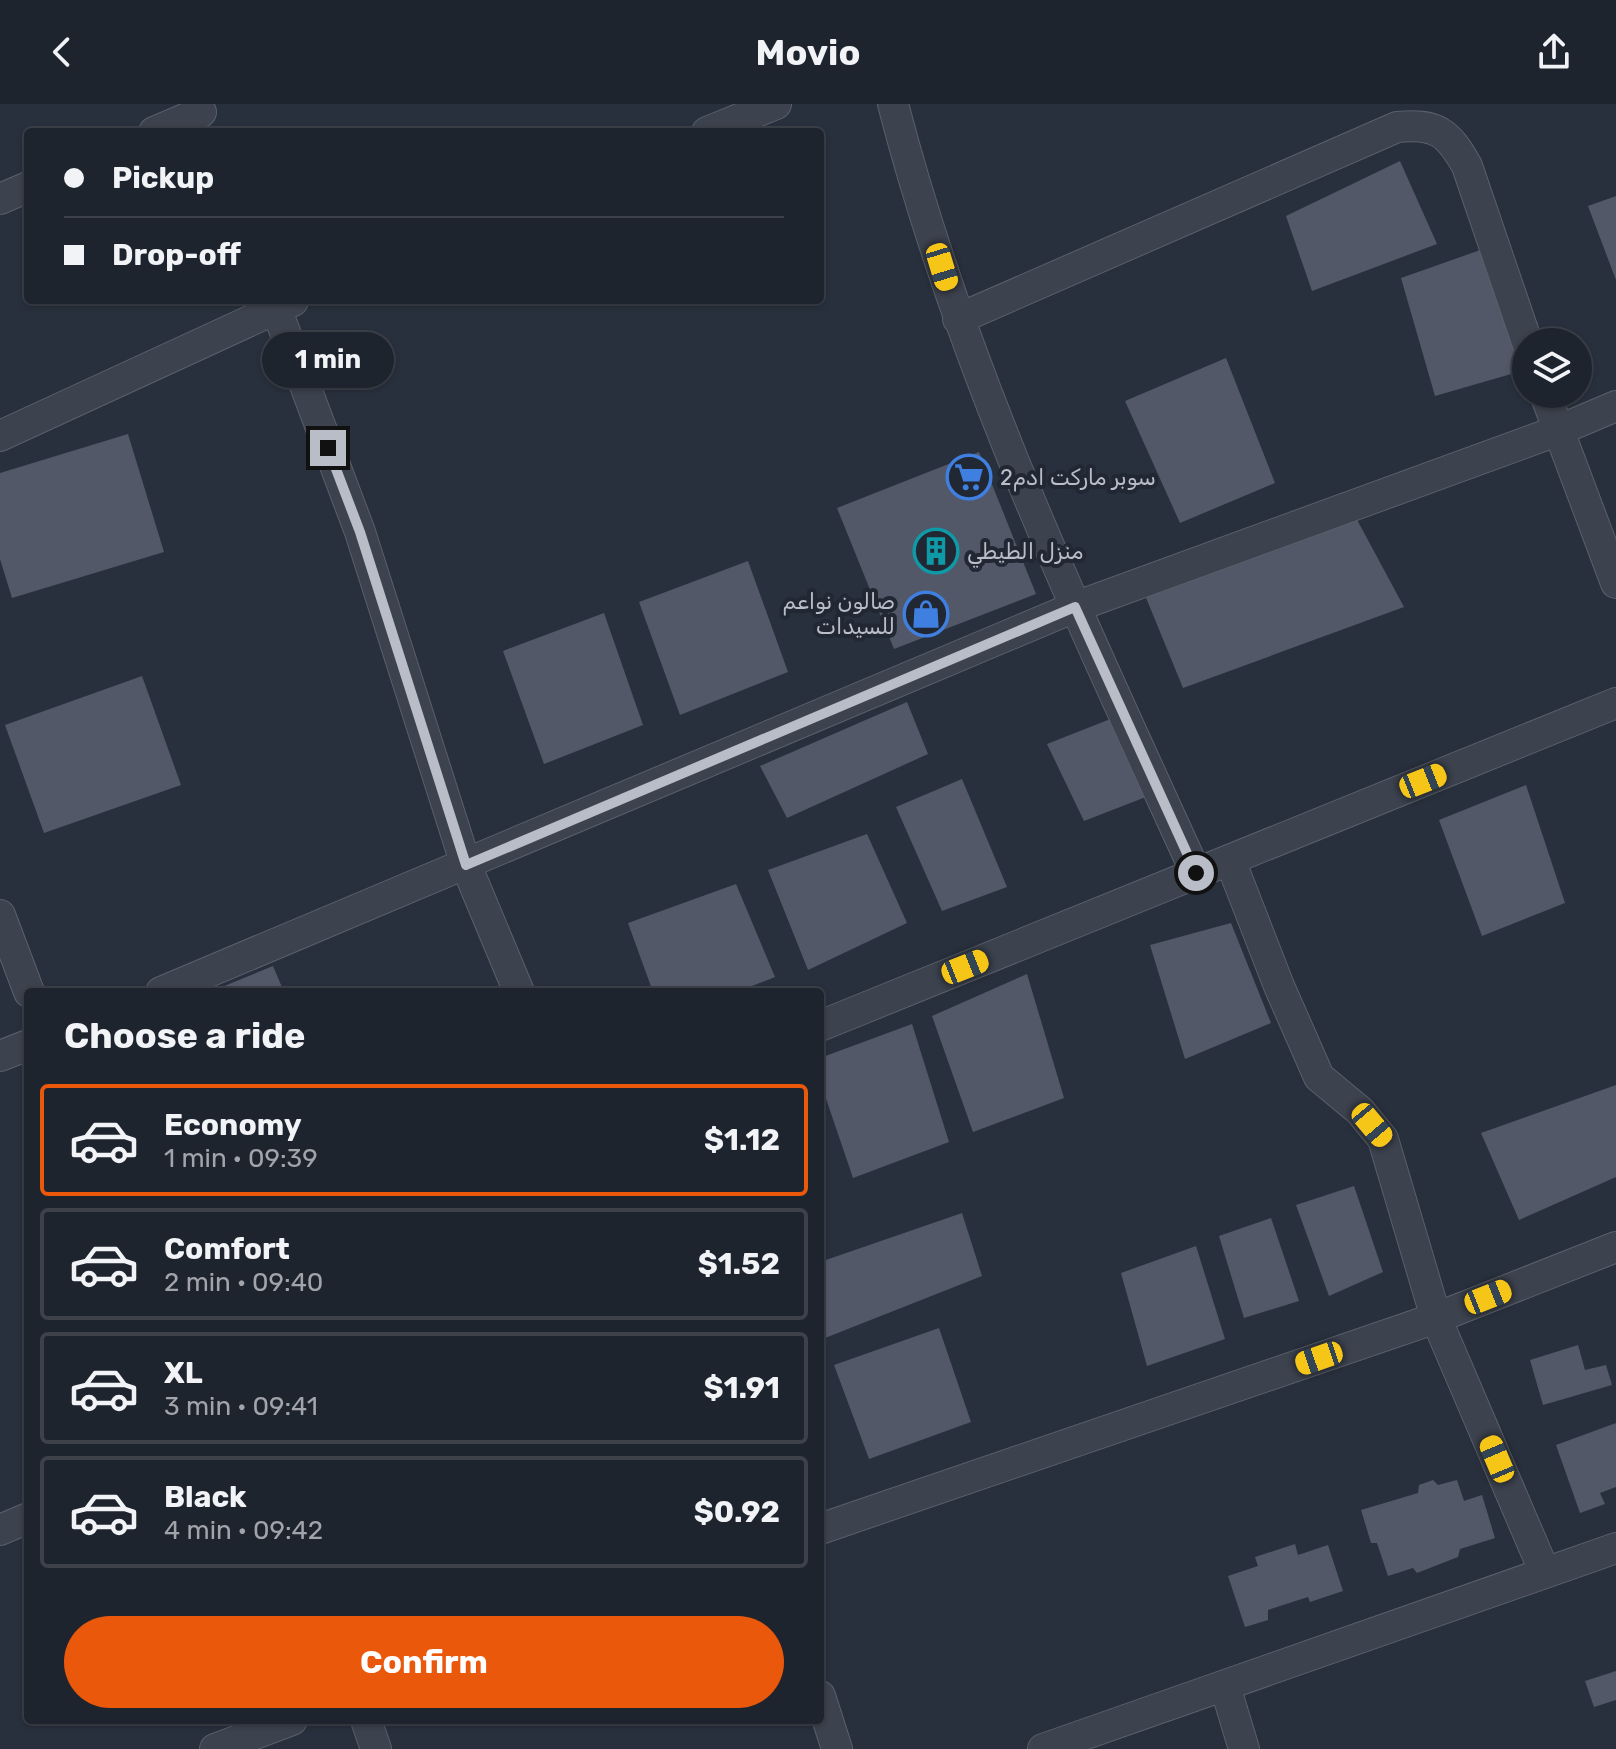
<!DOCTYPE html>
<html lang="en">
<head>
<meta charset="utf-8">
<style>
	:root { --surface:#1e242e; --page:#262c36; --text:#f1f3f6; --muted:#a1a4aa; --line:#3c414a; --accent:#ea580c }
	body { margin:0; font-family:Rubik,Vazirmatn,sans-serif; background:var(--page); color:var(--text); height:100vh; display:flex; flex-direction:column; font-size:30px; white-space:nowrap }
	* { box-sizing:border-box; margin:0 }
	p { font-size:26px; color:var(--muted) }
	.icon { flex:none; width:44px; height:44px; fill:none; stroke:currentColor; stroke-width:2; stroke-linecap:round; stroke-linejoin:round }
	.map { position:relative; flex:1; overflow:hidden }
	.side { position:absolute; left:24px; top:884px; width:800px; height:736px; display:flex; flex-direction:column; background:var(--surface); border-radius:8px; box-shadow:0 2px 6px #0004,0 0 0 2px var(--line) }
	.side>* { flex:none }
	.top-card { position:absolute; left:24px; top:24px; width:800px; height:176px; border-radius:8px; box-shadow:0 2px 6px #0004,0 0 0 2px var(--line); display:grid; align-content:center; height:176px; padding:0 40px; background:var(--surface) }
	.tools { position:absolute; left:1512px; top:224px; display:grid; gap:16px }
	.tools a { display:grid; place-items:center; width:80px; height:80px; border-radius:50%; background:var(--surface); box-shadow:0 2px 6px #0004,0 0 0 2px var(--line); font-size:40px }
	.end { position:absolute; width:36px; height:36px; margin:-18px; border:10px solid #b8bdc8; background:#111; box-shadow:0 0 0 4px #111 }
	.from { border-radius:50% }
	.bubble { position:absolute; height:56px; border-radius:28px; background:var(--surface); box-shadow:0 2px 6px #0004,0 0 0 2px var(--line); font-size:26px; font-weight:700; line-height:56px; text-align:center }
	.car { position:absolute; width:24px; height:48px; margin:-24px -12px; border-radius:10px; box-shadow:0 0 6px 2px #0007; background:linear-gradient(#f5c518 24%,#345 0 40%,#f5c518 0 76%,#345 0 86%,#f5c518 0) }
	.top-card b { display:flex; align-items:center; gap:28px; height:76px; font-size:30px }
	.top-card b+b { border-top:2px solid var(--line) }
	.top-card i { width:20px; height:20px; background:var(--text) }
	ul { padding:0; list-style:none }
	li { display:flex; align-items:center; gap:24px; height:112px; margin:0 16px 12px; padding:0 24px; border:4px solid var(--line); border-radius:8px }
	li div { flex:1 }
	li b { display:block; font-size:30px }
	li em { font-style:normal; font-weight:700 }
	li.active { border-color:var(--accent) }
	li>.icon { width:72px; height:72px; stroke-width:1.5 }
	h2 { padding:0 40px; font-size:36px; line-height:96px }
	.cta { display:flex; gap:16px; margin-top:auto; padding:16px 40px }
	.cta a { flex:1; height:92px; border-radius:48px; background:var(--accent); color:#fff; font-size:32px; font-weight:700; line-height:92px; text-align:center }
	header { display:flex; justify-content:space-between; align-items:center; height:104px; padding:0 40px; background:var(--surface); font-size:36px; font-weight:700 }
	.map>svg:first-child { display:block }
	.building { fill:#525868 }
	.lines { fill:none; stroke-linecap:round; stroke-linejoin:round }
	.street-casing { stroke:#5a606b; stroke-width:32 }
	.street { stroke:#3c424e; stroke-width:30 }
	.route { stroke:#b8bdc8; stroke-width:10 }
	.labels { text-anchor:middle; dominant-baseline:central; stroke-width:8; stroke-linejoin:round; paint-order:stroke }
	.poi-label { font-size:22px; fill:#b8bdc8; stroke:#212733; text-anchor:start }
</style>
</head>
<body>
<header><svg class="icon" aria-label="back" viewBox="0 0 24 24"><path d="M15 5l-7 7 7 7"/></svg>Movio<svg class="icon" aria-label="share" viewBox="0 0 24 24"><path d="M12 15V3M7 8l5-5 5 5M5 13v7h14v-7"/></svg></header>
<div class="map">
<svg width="1616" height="1645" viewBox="0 0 1616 1645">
	<rect width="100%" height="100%" fill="#28303d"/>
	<path class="building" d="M1400,57L1437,140L1312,187L1286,112Z
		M1616,92V176L1588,102Z
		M1486,144L1525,266L1435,292L1401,174Z
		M1226,254L1275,379L1180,419L1125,297Z
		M128,330L164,448L12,494L0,455V369Z
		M979,348L1036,490L894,545L837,404Z
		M1355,412L1404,503L1183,584L1140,479Z
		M748,457L788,568L680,611L639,498Z
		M604,509L643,621L544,660L503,547Z
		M142,572L181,681L44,729L5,621Z
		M907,598L928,650L787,714L760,662Z
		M1118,612L1151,691L1084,717L1047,640Z
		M962,675L1007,783L942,807L896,703Z
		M1526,681L1565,799L1482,832L1439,716Z
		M867,730L907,819L808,866L768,766Z
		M736,780L775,873L737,888H653L628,819Z
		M1231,819L1271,919L1185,955L1150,841Z
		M273,862L284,888H210Z
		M1027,870L1064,994L973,1028L932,912Z
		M912,920L949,1038L853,1074L820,977V954Z
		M1616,981V1073L1519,1116L1481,1029Z
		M1354,1082L1383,1168L1329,1192L1296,1101Z
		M962,1109L982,1172L820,1236V1158Z
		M1271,1114L1299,1197L1244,1214L1219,1132Z
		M1196,1142L1225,1235L1147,1262L1121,1169Z
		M939,1224L971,1318L869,1355L834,1261Z
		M1578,1241L1585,1266L1606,1261L1612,1281L1543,1301L1530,1256Z
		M1616,1319V1383L1600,1389L1605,1400L1580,1409L1556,1341Z
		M1433,1376L1438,1381L1457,1376L1464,1397L1482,1391L1495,1434L1460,1445L1458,1453L1417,1469L1413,1464L1388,1472L1377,1439H1371L1361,1406L1418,1389L1419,1381Z
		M1295,1440L1298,1451L1328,1441L1343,1487L1310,1498L1308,1493L1268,1506V1516L1245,1523L1228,1472L1258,1462L1255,1453Z
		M1616,1567V1596L1594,1603L1585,1577Z"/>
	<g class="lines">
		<g class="street-casing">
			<path id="street" d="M893,0C962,267 1082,519 1196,769
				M154,28L201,8
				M707,28L776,0
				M0,95L28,83
				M273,196L360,428L466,761L519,888
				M958,215L1397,23C1436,19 1448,28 1467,62L1527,238
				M1545,290L1616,479
				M0,332L293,197
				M1230,756L1279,882L1319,973L1360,1007L1383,1035L1436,1214L1545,1469
				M0,811L29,888
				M161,888L1075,503L1557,327L1616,302
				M820,922L1616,599
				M0,952L28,941
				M820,1425L1436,1214L1616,1143
				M0,1426L28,1414
				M1225,1582L1244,1645
				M820,1592L837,1645
				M366,1616L376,1645
				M215,1645L292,1616
				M1043,1645L1616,1444"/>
		</g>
		<use href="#street" class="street"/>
	</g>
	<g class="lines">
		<path class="route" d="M328,344L360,428L466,761L1075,503L1196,769"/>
	</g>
	<defs>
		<g id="supermarket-ring" transform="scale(2.3)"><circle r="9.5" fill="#212733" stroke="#3f7fe0" stroke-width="1.5"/><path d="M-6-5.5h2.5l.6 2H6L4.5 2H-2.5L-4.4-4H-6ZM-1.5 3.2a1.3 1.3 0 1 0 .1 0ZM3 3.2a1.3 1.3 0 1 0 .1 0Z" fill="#3f7fe0"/></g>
		<g id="building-ring" transform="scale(2.3)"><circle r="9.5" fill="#212733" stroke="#0f9aa8" stroke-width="1.5"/><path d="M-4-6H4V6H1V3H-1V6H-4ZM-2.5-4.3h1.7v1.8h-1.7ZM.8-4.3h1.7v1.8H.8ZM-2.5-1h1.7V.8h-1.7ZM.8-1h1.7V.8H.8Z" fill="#0f9aa8"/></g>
		<g id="shop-ring" transform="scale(2.3)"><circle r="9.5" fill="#212733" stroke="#3f7fe0" stroke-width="1.5"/><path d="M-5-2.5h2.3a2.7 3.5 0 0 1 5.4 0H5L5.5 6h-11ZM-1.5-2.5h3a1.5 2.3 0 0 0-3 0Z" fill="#3f7fe0"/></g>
	</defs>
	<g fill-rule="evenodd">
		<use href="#supermarket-ring" x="969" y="373"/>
		<use href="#building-ring" x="936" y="447"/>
		<use href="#shop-ring" x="926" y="510"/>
	</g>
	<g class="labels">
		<g class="poi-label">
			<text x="1000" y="373">سوبر ماركت ادم2</text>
			<text x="967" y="447">منزل الطيطي</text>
			<text x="895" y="497" text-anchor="end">صالون نواعم<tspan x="895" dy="25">للسيدات</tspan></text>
		</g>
	</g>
</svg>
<div class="tools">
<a><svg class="icon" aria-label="layers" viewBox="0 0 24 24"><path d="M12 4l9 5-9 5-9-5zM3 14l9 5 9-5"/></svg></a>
</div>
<i class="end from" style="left:1196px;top:769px"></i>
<i class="end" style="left:328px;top:344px"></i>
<div class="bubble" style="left:262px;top:228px;width:132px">1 min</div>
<i class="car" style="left:942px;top:163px;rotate:163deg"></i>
<i class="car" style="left:1423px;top:677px;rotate:68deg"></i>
<i class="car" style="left:965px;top:863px;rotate:68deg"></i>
<i class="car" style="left:1372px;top:1021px;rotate:140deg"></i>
<i class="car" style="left:1488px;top:1193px;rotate:68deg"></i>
<i class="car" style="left:1319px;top:1254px;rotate:251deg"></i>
<i class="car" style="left:1497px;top:1355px;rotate:337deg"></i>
<div class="top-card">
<b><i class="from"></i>Pickup</b>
<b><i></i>Drop-off</b>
</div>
<section class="side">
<h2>Choose a ride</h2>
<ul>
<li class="active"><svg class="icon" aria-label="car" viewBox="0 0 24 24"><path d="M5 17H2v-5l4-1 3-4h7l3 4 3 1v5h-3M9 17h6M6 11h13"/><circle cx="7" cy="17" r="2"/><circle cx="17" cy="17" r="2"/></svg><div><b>Economy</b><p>1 min · 09:39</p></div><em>$1.12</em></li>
<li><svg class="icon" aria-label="car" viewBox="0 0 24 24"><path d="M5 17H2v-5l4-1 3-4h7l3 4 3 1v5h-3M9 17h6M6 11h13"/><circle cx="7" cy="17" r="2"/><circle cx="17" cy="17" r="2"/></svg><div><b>Comfort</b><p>2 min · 09:40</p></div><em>$1.52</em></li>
<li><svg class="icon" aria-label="car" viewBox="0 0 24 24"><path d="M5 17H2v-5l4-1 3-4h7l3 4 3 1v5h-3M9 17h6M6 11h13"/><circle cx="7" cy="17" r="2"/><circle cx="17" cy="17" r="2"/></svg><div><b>XL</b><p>3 min · 09:41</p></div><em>$1.91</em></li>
<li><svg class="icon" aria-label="car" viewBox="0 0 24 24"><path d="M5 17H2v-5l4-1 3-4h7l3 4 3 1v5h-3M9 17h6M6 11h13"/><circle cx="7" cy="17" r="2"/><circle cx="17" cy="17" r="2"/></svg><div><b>Black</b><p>4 min · 09:42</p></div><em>$0.92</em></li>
</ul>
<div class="cta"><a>Confirm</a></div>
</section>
</div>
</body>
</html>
